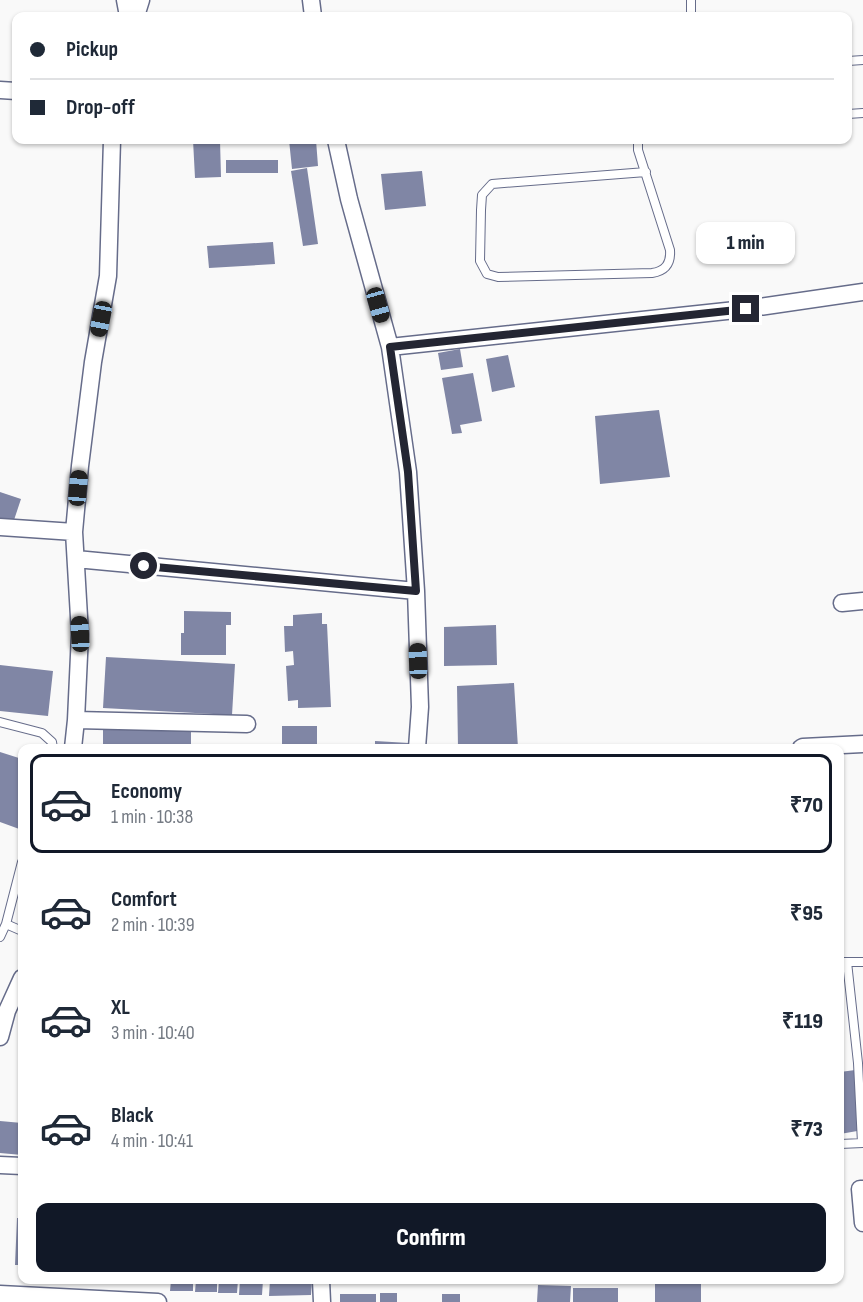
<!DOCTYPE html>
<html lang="en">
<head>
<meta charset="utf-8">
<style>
	:root { --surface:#fff; --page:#f2f2f3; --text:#1f2937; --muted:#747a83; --line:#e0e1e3; --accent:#111827 }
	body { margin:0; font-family:"Sofia Sans Condensed",sans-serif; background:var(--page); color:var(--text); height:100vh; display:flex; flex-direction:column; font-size:22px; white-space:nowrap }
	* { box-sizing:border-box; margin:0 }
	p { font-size:20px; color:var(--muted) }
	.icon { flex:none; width:33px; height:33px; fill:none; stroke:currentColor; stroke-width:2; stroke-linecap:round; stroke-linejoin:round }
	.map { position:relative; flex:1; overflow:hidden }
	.panel { position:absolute; left:18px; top:744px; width:826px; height:540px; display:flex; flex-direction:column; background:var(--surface); border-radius:12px; box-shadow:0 2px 4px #0004 }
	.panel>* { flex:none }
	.banner { position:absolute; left:12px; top:12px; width:840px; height:132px; border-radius:12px; box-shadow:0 2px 4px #0004; display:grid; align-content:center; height:132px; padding:0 18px; background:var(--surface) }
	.end { position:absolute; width:27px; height:27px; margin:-14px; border:8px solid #242633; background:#fff; box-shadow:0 0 0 3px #fff }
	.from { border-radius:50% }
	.bubble { position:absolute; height:42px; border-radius:12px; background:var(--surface); box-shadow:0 2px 4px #0004; font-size:20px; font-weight:800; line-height:42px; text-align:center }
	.car { position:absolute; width:18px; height:36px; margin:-18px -9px; border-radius:8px; box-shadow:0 0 4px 2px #0007; background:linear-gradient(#222 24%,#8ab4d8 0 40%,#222 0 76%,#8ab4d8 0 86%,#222 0) }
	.banner b { display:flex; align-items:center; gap:21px; height:57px; font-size:22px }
	.banner b+b { border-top:2px solid var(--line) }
	.banner i { width:15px; height:15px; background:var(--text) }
	ul { padding:10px 0 0; list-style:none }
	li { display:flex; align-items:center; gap:18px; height:99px; margin:0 12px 9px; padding:0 6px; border:3px solid transparent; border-radius:12px }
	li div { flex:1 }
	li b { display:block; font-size:22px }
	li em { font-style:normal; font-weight:800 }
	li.selected { border-color:var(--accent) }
	li>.icon { width:54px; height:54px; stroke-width:1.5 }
	.cta { display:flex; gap:12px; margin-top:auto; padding:12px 18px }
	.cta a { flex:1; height:69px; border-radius:12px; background:var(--accent); color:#fff; font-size:24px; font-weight:800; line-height:69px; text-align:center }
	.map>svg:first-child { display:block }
	.building { fill:#8086a5 }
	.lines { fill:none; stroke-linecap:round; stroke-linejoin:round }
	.service-casing { stroke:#666c8a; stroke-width:10 }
	.minor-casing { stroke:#666c8a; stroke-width:19 }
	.service { stroke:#fff; stroke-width:8 }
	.minor { stroke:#fff; stroke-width:16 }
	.route { stroke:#242633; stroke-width:8 }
</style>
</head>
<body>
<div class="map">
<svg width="863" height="1302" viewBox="0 0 863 1302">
	<rect width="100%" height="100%" fill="#f9f9f9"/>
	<path class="building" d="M193,140H220L221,177L195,178Z
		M289,140H316L318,166L292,169Z
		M226,160H278V173H226Z
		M307,168L318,244L303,246L291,171Z
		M422,171L426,206L385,210L381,174Z
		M273,242L275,264L209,268L207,246Z
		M460,349L463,367L441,370L438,353Z
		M508,355L515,387L492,392L486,359Z
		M473,373L482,421L460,425L462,433L452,434L442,378Z
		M659,410L670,477L600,484L595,416Z
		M0,492L21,499L13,523L0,519Z
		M184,611L231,612V625H226V655H181V633H184Z
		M322,613V624H327L331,707L298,708V700L288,701L286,666L294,665L293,651L285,652L284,626H293V615Z
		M496,625L497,665L444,666V627Z
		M106,657L235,664L232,715L103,708Z
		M0,665L53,671L48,716L0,711Z
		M514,683L518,748H458L457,686Z
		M282,726H317V748H282Z
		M103,728L191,729V748H103Z
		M375,741L409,743V748H375Z
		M0,752L22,759V830L0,822Z
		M863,1069V1130L840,1134V1072Z
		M0,1121L22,1123V1155L0,1153Z
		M17,1218H22V1265H15Z
		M171,1280H193V1291H170Z
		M196,1280H217V1292H195Z
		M219,1280H238L237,1293H218Z
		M240,1280H263L262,1295H239Z
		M270,1280H312L311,1295L269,1296Z
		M655,1283H701V1302H655Z
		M538,1285L571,1286L570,1302H537Z
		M573,1288H618V1302H573Z
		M380,1293H397V1302H380Z
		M340,1294H376V1302H340Z
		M442,1294H460V1302H442Z"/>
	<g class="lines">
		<g class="service-casing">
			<path id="service" d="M691,0V16
				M848,61L863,60
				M848,114L863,113
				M638,140V150L670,250C671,264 665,271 652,273L498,277L487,274L480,261L481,210L482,195L492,184L646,172
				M0,722L42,733L52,742L53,748
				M6,924L22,862
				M0,937L6,924L22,931
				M840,962H863
				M847,962L858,1063L862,1143
				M840,1144L863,1143"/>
		</g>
		<g class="minor-casing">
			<path id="minor" d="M125,0L128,16
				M311,0L313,16
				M136,16L141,0
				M0,90L16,91
				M336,140L349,199L390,347L408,472L416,591L420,707L417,748
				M390,347L745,309L863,292
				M0,527L74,532
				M76,559L416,591
				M842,603L863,601
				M76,720L247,724
				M73,748L76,720L80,634L74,532L80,466L93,362L108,276L112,140
				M801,748L803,747L863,744
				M0,1037L7,1011L22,978
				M0,1165L22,1166
				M863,1189H860L863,1223
				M321,1280L322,1302
				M0,1294L158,1302"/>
		</g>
		<use href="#service" class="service"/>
		<use href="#minor" class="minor"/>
	</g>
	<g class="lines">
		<path class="route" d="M144,566L416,591L408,472L390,347L746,309"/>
	</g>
</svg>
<i class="end from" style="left:144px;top:566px"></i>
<i class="end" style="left:746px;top:309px"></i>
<div class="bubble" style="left:696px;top:222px;width:99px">1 min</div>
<i class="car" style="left:378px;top:305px;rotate:164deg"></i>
<i class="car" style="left:101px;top:319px;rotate:191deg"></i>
<i class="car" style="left:78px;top:488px;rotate:5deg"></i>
<i class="car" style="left:80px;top:634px;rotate:357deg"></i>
<i class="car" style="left:418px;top:661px;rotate:358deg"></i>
<div class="banner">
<b><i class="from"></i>Pickup</b>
<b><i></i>Drop-off</b>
</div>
<section class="panel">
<ul>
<li class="selected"><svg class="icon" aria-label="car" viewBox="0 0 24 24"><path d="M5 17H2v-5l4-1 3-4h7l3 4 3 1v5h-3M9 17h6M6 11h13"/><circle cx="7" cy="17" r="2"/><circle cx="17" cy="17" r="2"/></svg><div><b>Economy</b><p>1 min · 10:38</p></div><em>₹70</em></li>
<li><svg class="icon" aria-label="car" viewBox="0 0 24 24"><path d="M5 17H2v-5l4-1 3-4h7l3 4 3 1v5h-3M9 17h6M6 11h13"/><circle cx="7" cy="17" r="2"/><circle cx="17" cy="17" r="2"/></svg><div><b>Comfort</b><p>2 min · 10:39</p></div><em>₹95</em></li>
<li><svg class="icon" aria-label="car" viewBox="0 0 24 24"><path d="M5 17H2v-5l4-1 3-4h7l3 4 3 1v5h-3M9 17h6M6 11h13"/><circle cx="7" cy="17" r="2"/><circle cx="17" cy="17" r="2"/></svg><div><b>XL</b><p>3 min · 10:40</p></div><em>₹119</em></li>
<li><svg class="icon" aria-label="car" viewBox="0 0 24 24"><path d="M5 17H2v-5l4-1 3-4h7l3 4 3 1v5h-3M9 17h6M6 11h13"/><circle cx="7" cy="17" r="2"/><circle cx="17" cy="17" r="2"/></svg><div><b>Black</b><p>4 min · 10:41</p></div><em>₹73</em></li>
</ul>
<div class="cta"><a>Confirm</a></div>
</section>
</div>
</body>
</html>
